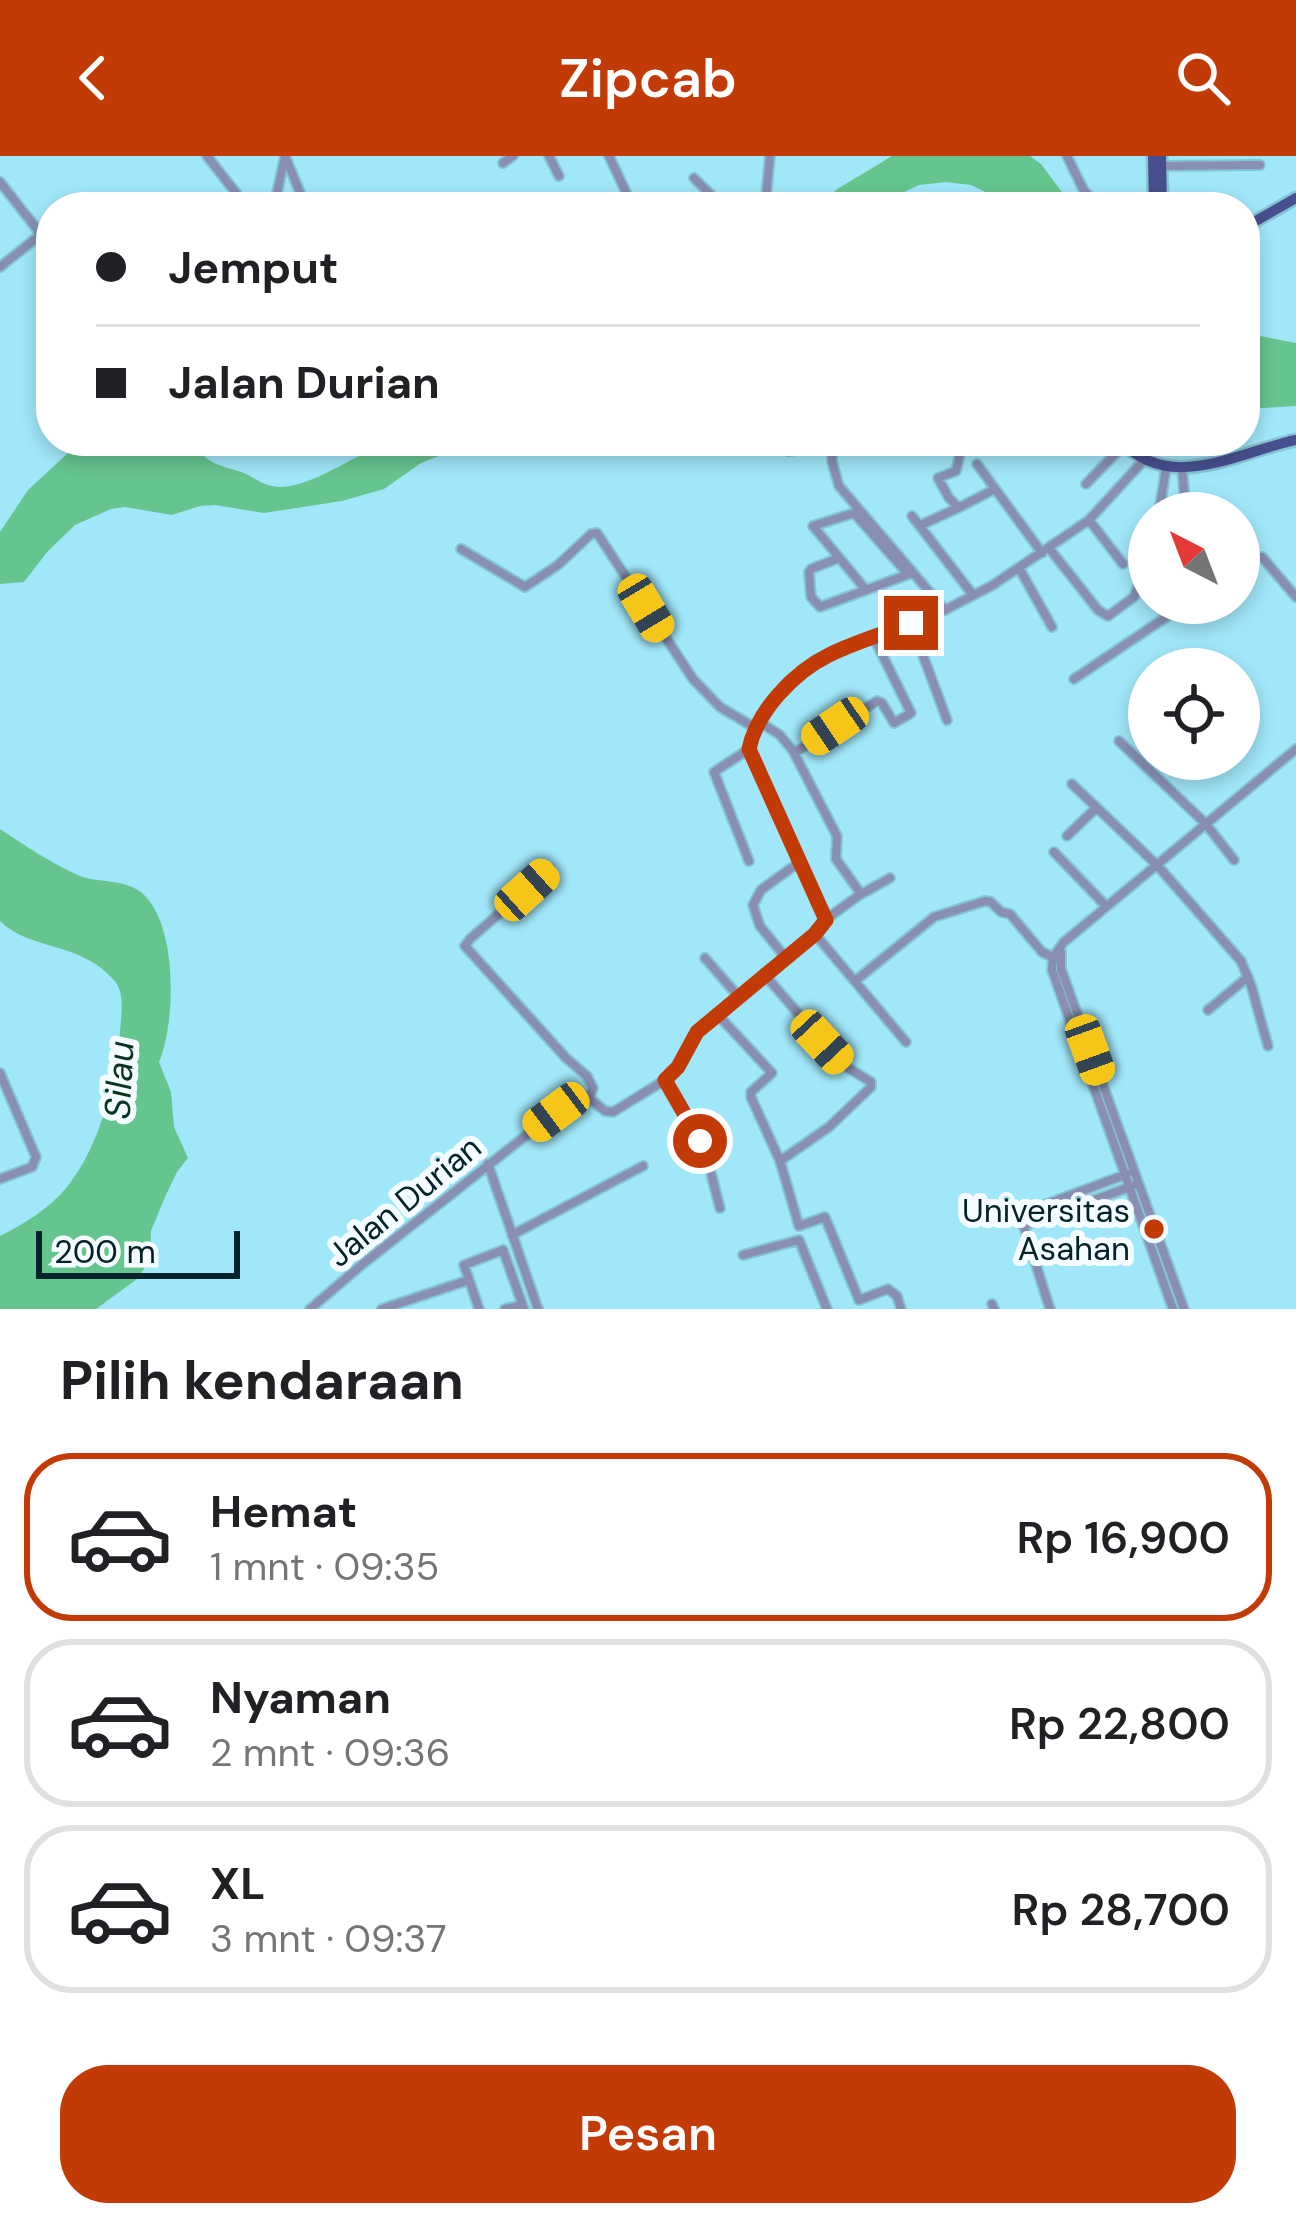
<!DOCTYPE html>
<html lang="id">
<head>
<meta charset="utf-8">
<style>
	:root { --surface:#fff; --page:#f6f6f6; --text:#202124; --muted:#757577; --line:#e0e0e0; --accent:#c23a06 }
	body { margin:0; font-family:"DM Sans",sans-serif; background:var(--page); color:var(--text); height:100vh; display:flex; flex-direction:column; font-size:45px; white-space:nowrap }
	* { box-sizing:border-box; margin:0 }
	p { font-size:39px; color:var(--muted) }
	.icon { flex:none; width:66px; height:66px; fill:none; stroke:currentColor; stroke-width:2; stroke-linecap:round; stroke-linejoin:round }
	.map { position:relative; height:1153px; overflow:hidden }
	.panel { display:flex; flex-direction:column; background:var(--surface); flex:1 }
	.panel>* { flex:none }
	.banner { position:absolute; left:36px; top:36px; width:1224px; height:264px; border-radius:48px; box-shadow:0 6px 18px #0003; display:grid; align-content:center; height:264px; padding:0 60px; background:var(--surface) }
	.needle { width:78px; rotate:318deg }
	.fabs { position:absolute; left:1128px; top:336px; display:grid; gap:24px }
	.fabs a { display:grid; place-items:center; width:132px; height:132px; border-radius:50%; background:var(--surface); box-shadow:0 6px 18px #0003; font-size:60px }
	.scale { position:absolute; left:36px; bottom:30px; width:204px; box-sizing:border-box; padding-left:12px; border:6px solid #042229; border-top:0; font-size:33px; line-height:42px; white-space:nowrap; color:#042229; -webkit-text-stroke:9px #f4fcff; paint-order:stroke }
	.end { position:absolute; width:54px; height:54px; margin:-27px; border:15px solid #c23a06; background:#fff; box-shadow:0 0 0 6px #fff }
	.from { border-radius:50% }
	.car { position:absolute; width:36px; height:72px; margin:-36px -18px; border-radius:15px; box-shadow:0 0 9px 3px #0007; background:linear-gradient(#f5c518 24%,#345 0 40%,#f5c518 0 76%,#345 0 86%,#f5c518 0) }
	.banner b { display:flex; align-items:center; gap:42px; height:114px; font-size:45px }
	.banner b+b { border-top:3px solid var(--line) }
	.banner i { width:30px; height:30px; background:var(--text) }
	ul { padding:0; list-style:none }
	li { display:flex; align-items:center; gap:36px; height:168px; margin:0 24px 18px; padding:0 36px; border:6px solid var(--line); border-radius:48px }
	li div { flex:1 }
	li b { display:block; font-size:45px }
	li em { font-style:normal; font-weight:600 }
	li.on { border-color:var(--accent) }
	li>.icon { width:108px; height:108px; stroke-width:1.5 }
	h2 { padding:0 60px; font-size:54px; line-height:144px }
	.button { display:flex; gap:24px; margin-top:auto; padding:24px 60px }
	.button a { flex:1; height:138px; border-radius:48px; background:var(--accent); color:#fff; font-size:48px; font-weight:600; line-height:138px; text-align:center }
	header { display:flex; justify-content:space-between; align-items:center; height:156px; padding:0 60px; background:var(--accent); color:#fff; font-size:54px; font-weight:600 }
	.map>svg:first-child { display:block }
	.water { fill:#65c58f }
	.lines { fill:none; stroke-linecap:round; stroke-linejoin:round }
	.minor-casing { stroke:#85c4d4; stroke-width:12 }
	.major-casing { stroke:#85c4d4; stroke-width:15 }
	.minor { stroke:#888fb3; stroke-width:8 }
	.major { stroke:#484f8e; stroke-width:10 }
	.route { stroke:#c23a06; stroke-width:15 }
	.poi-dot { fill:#c23a06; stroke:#f4fcff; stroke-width:4.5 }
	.labels { text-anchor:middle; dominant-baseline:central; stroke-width:12; stroke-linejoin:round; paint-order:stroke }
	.street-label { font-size:33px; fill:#042229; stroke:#f4fcff }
	.poi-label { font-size:33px; fill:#042229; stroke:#f4fcff; text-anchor:end }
	.water-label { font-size:36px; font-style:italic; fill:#09341f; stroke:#f4fcff }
</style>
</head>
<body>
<header><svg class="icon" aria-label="back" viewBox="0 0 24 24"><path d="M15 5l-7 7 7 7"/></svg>Zipcab<svg class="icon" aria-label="search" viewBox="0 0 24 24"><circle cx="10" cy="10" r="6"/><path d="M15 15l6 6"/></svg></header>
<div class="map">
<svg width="1296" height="1153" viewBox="0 0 1296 1153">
	<rect width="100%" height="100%" fill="#a1e7fa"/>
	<path class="water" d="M892,0H1030L1041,8L1073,51H1016L971,29L946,26L919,29L900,38L884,51H814L839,32Z
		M1245,177L1296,187V250L1245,253Z
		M81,285H197C201,307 220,309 238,315C250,318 260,328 272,330C309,338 361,290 402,285C426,282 452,285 477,285L421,307L384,333L342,345L264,357L215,349L200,350L172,359L125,351L111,353L75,369L48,395L24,426L0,428V376L28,334Z
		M0,673C26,690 52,708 80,720C100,727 125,723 142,737C178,768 176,866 159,906L171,936L174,971L188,1002L177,1016L165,1041L151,1075L150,1104L137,1123L96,1153H0V1080C24,1068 50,1052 67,1031C100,990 115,928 120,876C121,859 126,836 113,823C79,785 30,795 0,765Z"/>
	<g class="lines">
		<g class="minor-casing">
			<path id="minor" d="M207,0L247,51
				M285,0L306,51
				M549,0L559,20
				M609,0L633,51
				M1067,0L1084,35L1101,51
				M503,7L513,0
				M1162,10L1260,9
				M694,22L711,39L716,51
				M0,26L37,73L39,80L0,111
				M274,51L285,0
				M647,51L683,47L695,51
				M765,51L770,0
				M832,285V305L839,330L945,454
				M963,285L956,315L938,322L949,342L958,351L962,350L995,333
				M788,295L832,290
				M977,308L1042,397
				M1182,312L1186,357
				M1086,328L1124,289
				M1159,357L1166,312
				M912,360L973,439
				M1089,364L1123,408
				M921,369L962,350
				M1049,392L1098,454L1108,460L1134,441L1149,401
				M461,393L525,431L558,409L591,378L597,377L693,523L720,551L757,573
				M839,402L811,413L809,416L811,441L820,451L912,417
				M1239,411L1251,403L1262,401L1296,441
				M1019,412L1052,471
				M866,434L813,370L854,357L908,418
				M911,467L947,564
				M1074,523L1187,447
				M761,567L780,579L793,595L837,680L836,703L861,738
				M1119,585L1206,668L1234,704
				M794,597L877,545L882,547L894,567L911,557L874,482
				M1072,628L1157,709L1241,805L1251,829L1268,890
				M1067,680L1096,652
				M1054,696L1106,750
				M749,705L714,616L749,593
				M550,713L470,783L465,790L566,902L587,920L593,932L589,942
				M825,764L858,740L890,722
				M815,778L906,886
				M1061,796V813L1184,1153
				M785,801L760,770L753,749L761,734L798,707
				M705,802L738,840
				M764,818L842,908L871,926V931L829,971L780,1005
				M855,825L934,761L985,745L991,746L1001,756L1010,758L1042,796L1055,802
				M1208,854L1248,821
				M717,858L772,917L751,936V941L780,1005L799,1070L825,1061L859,1144L888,1133L897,1140L901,1153
				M0,917L36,1001L32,1011L0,1023
				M665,924L706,998L720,1052
				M488,1008L538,1153
				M1023,1070L1135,1029
				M512,1079L643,1010
				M743,1099L799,1084L827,1153
				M992,1148L994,1153
				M310,1153L364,1107L556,956L582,943L589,942L605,955L613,956L665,924L678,911L697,876L815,778L825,764L749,593C757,554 795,519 829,499L945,454L993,429L1089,364L1144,304
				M382,1153L469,1124
				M479,1153L464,1109L503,1094L524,1153
				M505,1153L521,1149
				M1050,1153L1020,1058L1127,1018
				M1173,1153L1052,814L1053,801L1064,786L1296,593"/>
		</g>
		<g class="major-casing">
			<path id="major" d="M1153,0L1154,51
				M1161,0L1162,51
				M1245,71L1296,42
				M1121,285C1170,338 1238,296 1296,284"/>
		</g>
		<use href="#minor" class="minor"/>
		<use href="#major" class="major"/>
	</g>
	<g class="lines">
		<path class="route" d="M700,985L665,924L678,911L697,876L815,778L826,764L749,593C757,555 794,516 829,499C855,486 884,478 911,467"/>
	</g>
	<circle class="poi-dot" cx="1154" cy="1073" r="12"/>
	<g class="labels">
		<g class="street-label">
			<text transform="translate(404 1045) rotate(-39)">Jalan Durian</text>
		</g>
		<g class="poi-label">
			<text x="1130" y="1054">Universitas<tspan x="1130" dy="38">Asahan</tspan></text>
		</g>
		<g class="water-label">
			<text transform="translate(119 924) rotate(-87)">Silau</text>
		</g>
	</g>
</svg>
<div class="fabs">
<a><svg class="needle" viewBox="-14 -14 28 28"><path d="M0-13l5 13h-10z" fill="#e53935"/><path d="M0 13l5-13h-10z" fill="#757577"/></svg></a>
<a><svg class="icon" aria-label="locate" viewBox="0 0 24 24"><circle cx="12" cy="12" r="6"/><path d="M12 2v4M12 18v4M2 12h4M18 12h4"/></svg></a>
</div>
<div class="scale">200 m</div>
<i class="end from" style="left:700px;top:985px"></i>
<i class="end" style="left:911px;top:467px"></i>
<i class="car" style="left:646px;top:452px;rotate:149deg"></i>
<i class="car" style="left:835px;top:570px;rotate:236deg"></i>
<i class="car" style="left:527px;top:734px;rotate:48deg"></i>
<i class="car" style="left:822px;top:886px;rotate:137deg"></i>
<i class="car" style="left:1090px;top:894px;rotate:160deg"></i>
<i class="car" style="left:556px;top:956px;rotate:233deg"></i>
<div class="banner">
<b><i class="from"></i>Jemput</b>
<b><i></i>Jalan Durian</b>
</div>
</div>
<section class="panel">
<h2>Pilih kendaraan</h2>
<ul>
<li class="on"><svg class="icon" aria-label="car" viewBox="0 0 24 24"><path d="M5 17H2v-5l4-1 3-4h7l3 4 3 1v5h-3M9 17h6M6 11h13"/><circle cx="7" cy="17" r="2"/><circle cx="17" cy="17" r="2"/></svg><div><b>Hemat</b><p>1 mnt · 09:35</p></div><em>Rp 16,900</em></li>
<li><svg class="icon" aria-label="car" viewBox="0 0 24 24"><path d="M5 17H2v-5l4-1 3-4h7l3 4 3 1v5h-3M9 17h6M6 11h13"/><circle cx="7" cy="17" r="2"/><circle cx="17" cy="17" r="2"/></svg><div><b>Nyaman</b><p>2 mnt · 09:36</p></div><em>Rp 22,800</em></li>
<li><svg class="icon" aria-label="car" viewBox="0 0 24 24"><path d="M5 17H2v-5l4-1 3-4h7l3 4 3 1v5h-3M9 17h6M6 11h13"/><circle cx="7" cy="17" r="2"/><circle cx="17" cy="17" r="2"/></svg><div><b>XL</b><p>3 mnt · 09:37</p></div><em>Rp 28,700</em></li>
</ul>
<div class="button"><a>Pesan</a></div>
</section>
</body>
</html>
